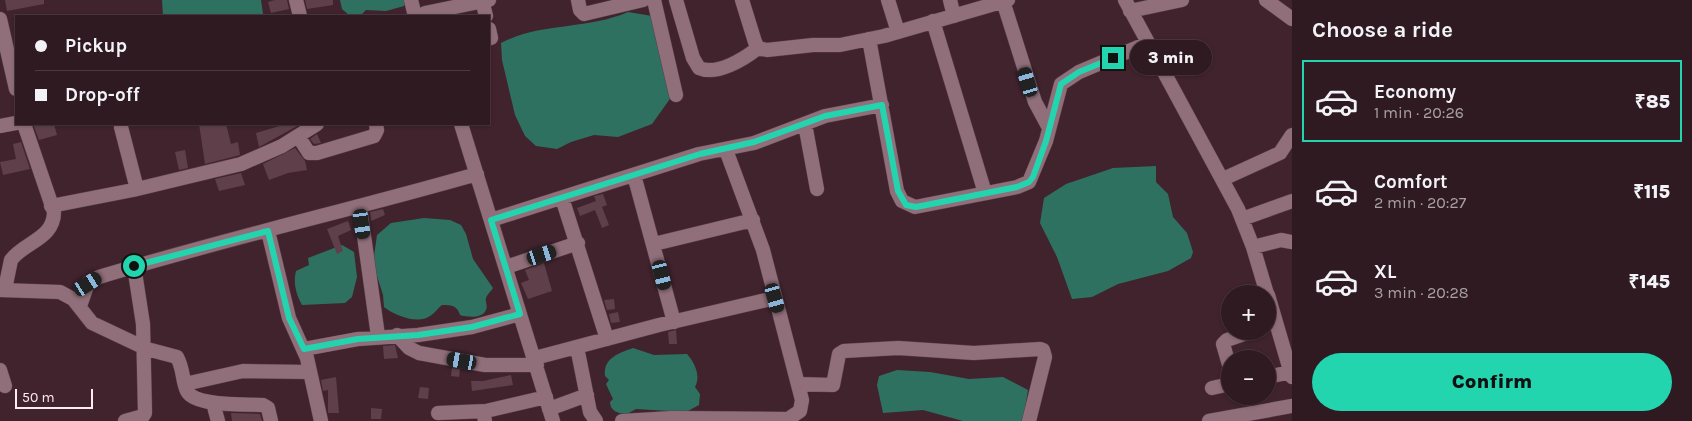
<!DOCTYPE html>
<html lang="en">
<head>
<meta charset="utf-8">
<style>
	:root { --surface:#301a22; --page:#3c272f; --text:#f1f3f6; --muted:#a8a1a5; --line:#4b3840; --accent:#23d5af }
	body { margin:0; font-family:Karla,sans-serif; background:var(--page); color:var(--text); height:100vh; display:flex; flex-direction:column; font-size:19px; white-space:nowrap }
	* { box-sizing:border-box; margin:0 }
	p { font-size:16px; color:var(--muted) }
	.icon { flex:none; width:28px; height:28px; fill:none; stroke:currentColor; stroke-width:2; stroke-linecap:round; stroke-linejoin:round }
	.map { position:relative; flex:1; overflow:hidden }
	.panel { display:flex; flex-direction:column; background:var(--surface); width:400px }
	.panel>* { flex:none }
	.hud { position:absolute; left:15px; top:15px; width:475px; height:110px; border-radius:0px; box-shadow:0 1px 4px #0004,0 0 0 1px var(--line); display:grid; align-content:center; height:110px; padding:0 20px; background:var(--surface) }
	.buttons { position:absolute; left:1221px; top:285px; display:grid; gap:10px }
	.buttons a { display:grid; place-items:center; width:55px; height:55px; border-radius:50%; background:var(--surface); box-shadow:0 1px 4px #0004,0 0 0 1px var(--line); font-size:25px }
	.scale { position:absolute; left:15px; bottom:12px; width:78px; box-sizing:border-box; padding-left:5px; border:2px solid #ffebf1; border-top:0; font-size:14px; line-height:18px; white-space:nowrap; color:#ffebf1; -webkit-text-stroke:4px #40232d; paint-order:stroke }
	.end { position:absolute; width:22px; height:22px; margin:-11px; border:6px solid #23d5af; background:#111; box-shadow:0 0 0 2px #111 }
	.from { border-radius:50% }
	.bubble { position:absolute; height:35px; border-radius:18px; background:var(--surface); box-shadow:0 1px 4px #0004,0 0 0 1px var(--line); font-size:16px; font-weight:800; line-height:35px; text-align:center }
	.car { position:absolute; width:15px; height:30px; margin:-15px -8px; border-radius:6px; box-shadow:0 0 4px 1px #0007; background:linear-gradient(#222 24%,#8ab4d8 0 40%,#222 0 76%,#8ab4d8 0 86%,#222 0) }
	.hud b { display:flex; align-items:center; gap:18px; height:48px; font-size:19px }
	.hud b+b { border-top:1px solid var(--line) }
	.hud i { width:12px; height:12px; background:var(--text) }
	ul { padding:0; list-style:none }
	li { display:flex; align-items:center; gap:15px; height:82px; margin:0 10px 8px; padding:0 10px; border:2px solid transparent; border-radius:0px }
	li div { flex:1 }
	li b { display:block; font-size:19px }
	li em { font-style:normal; font-weight:800 }
	li.active { border-color:var(--accent) }
	li>.icon { width:45px; height:45px; stroke-width:1.5 }
	h2 { padding:0 20px; font-size:22px; line-height:60px }
	.cta { display:flex; gap:10px; margin-top:auto; padding:10px 20px }
	.cta a { flex:1; height:58px; border-radius:30px; background:var(--accent); color:#111; font-size:20px; font-weight:800; line-height:58px; text-align:center }
	main { display:flex; flex:1; min-height:0 }
	.map>svg:first-child { display:block }
	.water { fill:#2f7160 }
	.building { fill:#5f404a }
	.lines { fill:none; stroke-linecap:round; stroke-linejoin:round }
	.minor-casing { stroke:#59424b; stroke-width:15 }
	.minor { stroke:#916f7a; stroke-width:14 }
	.route { stroke:#23d5af; stroke-width:6 }
</style>
</head>
<body>
<main>
<div class="map">
<svg width="1292" height="421" viewBox="0 0 1292 421">
	<rect width="100%" height="100%" fill="#40232d"/>
	<path class="water" d="M162,0H261L263,14L261,16H163Z
		M340,0H407L404,6L386,11L366,10L360,16H350L342,9Z
		M628,12L652,16L672,96L652,124L618,137L594,135L571,142L557,149L536,146L525,136L515,115L502,60L501,43C541,22 587,30 628,12Z
		M1156,166V182L1168,194L1173,217L1187,233L1193,252L1191,258L1168,271L1118,284L1092,297L1072,299L1057,257L1040,223L1044,198L1066,184L1113,168Z
		M424,218L450,220L461,225L466,234L473,259L493,288C491,291 487,295 486,298C485,302 488,306 486,310C482,319 467,317 460,315C457,305 451,305 442,305C438,308 434,314 430,316C418,325 394,315 384,307L383,295L373,263L377,235L391,223Z
		M342,245L354,252L357,277L352,297L345,303L302,305C296,294 293,283 296,271L309,265L308,258Z
		M633,348L654,355L687,354C695,363 701,376 695,387L700,394L699,405L686,412L636,409L627,414C619,414 610,411 610,402L613,399L606,384L609,380L605,376C603,358 619,353 633,348Z
		M897,370L930,372L969,379L1003,377L1028,390L1023,421H963L923,410L883,413L877,385L879,376Z"/>
	<path class="building" d="M5,0H44V4L7,11Z
		M275,0H287L289,9L271,13L268,2Z
		M305,0H333V5L307,9Z
		M33,124H54L57,135L39,140Z
		M199,124H226L231,144L238,142L240,155L205,164Z
		M286,124H301L259,147L256,133Z
		M317,134L321,143L314,144L310,139Z
		M21,142L30,169L3,175L0,162L16,159L13,144Z
		M295,148L305,161L307,170L288,173L269,180L263,164Z
		M185,150L188,168L179,170L175,152Z
		M241,173L245,185L219,191L215,179Z
		M603,194L607,205L602,207L609,225L602,228L595,210L580,216L577,208L596,201L594,196Z
		M383,209L385,215L371,221L370,212Z
		M348,221L351,230L338,236L343,251L337,254L327,229Z
		M544,263L552,291L528,299L521,283L529,280L525,270Z
		M614,299L615,309L607,310L604,300Z
		M618,312L620,322L611,323L609,314Z
		M676,330L677,344H669L668,332Z
		M395,345L398,358L384,359L383,346Z
		M452,368L460,369L459,377L451,376Z
		M511,375L513,385L472,391L471,381H483Z
		M336,377L339,413H328V390L323,391L321,380Z
		M420,387L429,388L428,399L418,398Z
		M371,408L382,409L381,419H371Z
		M231,413L260,414L262,421H232Z"/>
	<g class="lines">
		<g class="minor-casing">
			<path id="minor" d="M296,0L300,16
				M411,0L415,16
				M482,0L486,16
				M578,0L580,10L584,14L643,0
				M654,0L676,95
				M676,0L693,58L699,68C717,76 744,59 758,48
				M742,0L755,42L758,48L767,50L813,45H840L884,36L1008,0
				M888,0L898,32
				M950,0L954,16
				M1125,0L1238,209L1253,247L1267,294
				M1266,0L1292,19
				M1003,1L1035,102L1049,128
				M1130,11L1182,0
				M425,13L489,0
				M0,19L16,89
				M933,21L985,193
				M489,29L491,38
				M869,39L897,191L902,201L915,207L1017,187L1029,182L1046,141L1061,84L1079,72L1148,43
				M461,124L553,421
				M805,124L817,189
				M0,126L16,123
				M121,127L137,189
				M298,136L309,153H317L374,136L377,130L376,124
				M634,175L674,322
				M1223,179L1280,153L1292,135
				M562,198L607,339
				M51,206L133,190L241,164L282,146L317,124
				M360,207L378,336
				M1242,219L1292,201
				M491,220L699,154L754,143L825,116L882,105
				M268,231L289,318L307,358L321,421
				M654,244L753,220
				M1253,247L1281,240L1292,242
				M506,267L578,243
				M5,289L11,260C24,242 54,239 54,212L24,124
				M0,290L60,292L73,299L92,323L147,349L177,357C184,370 182,381 187,391C195,407 247,404 263,405L268,408L271,421
				M1268,295L1292,377
				M80,306L88,283L99,277C224,239 351,210 477,174
				M397,335L409,348L419,353L485,365H537
				M577,347L590,412L596,421
				M304,349L358,339L418,335L472,327L520,314
				M535,358L659,325L775,298
				M1230,368L1223,344L1227,340L1253,331
				M0,370L5,386
				M1268,377L1290,372
				M185,384L243,371L310,372
				M798,384L833,385L839,354L844,351L898,348L974,353L1040,349L1043,350L1045,357L1029,421
				M1212,388L1230,384
				M213,403L218,421
				M549,409L587,395
				M438,413L486,411
				M125,421L143,416L145,413L143,324L134,266
				M485,421L484,416L486,411L546,397
				M622,421L672,418L788,419L800,411L802,400L763,250L726,150
				M1209,421L1292,406"/>
		</g>
		<use href="#minor" class="minor"/>
	</g>
	<g class="lines">
		<path class="route" d="M134,266L268,231L289,318L304,349L358,339L418,335L472,327L520,314L491,220L700,154L754,142L825,116L882,105L898,191L906,205L916,207L1017,187L1029,182L1033,177L1046,141L1061,84L1079,72L1113,58"/>
	</g>
</svg>
<div class="buttons">
<a>+</a>
<a>−</a>
</div>
<div class="scale">50 m</div>
<i class="end from" style="left:134px;top:266px"></i>
<i class="end" style="left:1113px;top:58px"></i>
<div class="bubble" style="left:1130px;top:40px;width:82px">3 min</div>
<i class="car" style="left:1028px;top:82px;rotate:343deg"></i>
<i class="car" style="left:362px;top:224px;rotate:172deg"></i>
<i class="car" style="left:542px;top:255px;rotate:72deg"></i>
<i class="car" style="left:662px;top:275px;rotate:166deg"></i>
<i class="car" style="left:88px;top:284px;rotate:57deg"></i>
<i class="car" style="left:775px;top:298px;rotate:164deg"></i>
<i class="car" style="left:462px;top:361px;rotate:280deg"></i>
<div class="hud">
<b><i class="from"></i>Pickup</b>
<b><i></i>Drop-off</b>
</div>
</div>
<section class="panel">
<h2>Choose a ride</h2>
<ul>
<li class="active"><svg class="icon" aria-label="car" viewBox="0 0 24 24"><path d="M5 17H2v-5l4-1 3-4h7l3 4 3 1v5h-3M9 17h6M6 11h13"/><circle cx="7" cy="17" r="2"/><circle cx="17" cy="17" r="2"/></svg><div><b>Economy</b><p>1 min · 20:26</p></div><em>₹85</em></li>
<li><svg class="icon" aria-label="car" viewBox="0 0 24 24"><path d="M5 17H2v-5l4-1 3-4h7l3 4 3 1v5h-3M9 17h6M6 11h13"/><circle cx="7" cy="17" r="2"/><circle cx="17" cy="17" r="2"/></svg><div><b>Comfort</b><p>2 min · 20:27</p></div><em>₹115</em></li>
<li><svg class="icon" aria-label="car" viewBox="0 0 24 24"><path d="M5 17H2v-5l4-1 3-4h7l3 4 3 1v5h-3M9 17h6M6 11h13"/><circle cx="7" cy="17" r="2"/><circle cx="17" cy="17" r="2"/></svg><div><b>XL</b><p>3 min · 20:28</p></div><em>₹145</em></li>
</ul>
<div class="cta"><a>Confirm</a></div>
</section>
</main>
</body>
</html>
